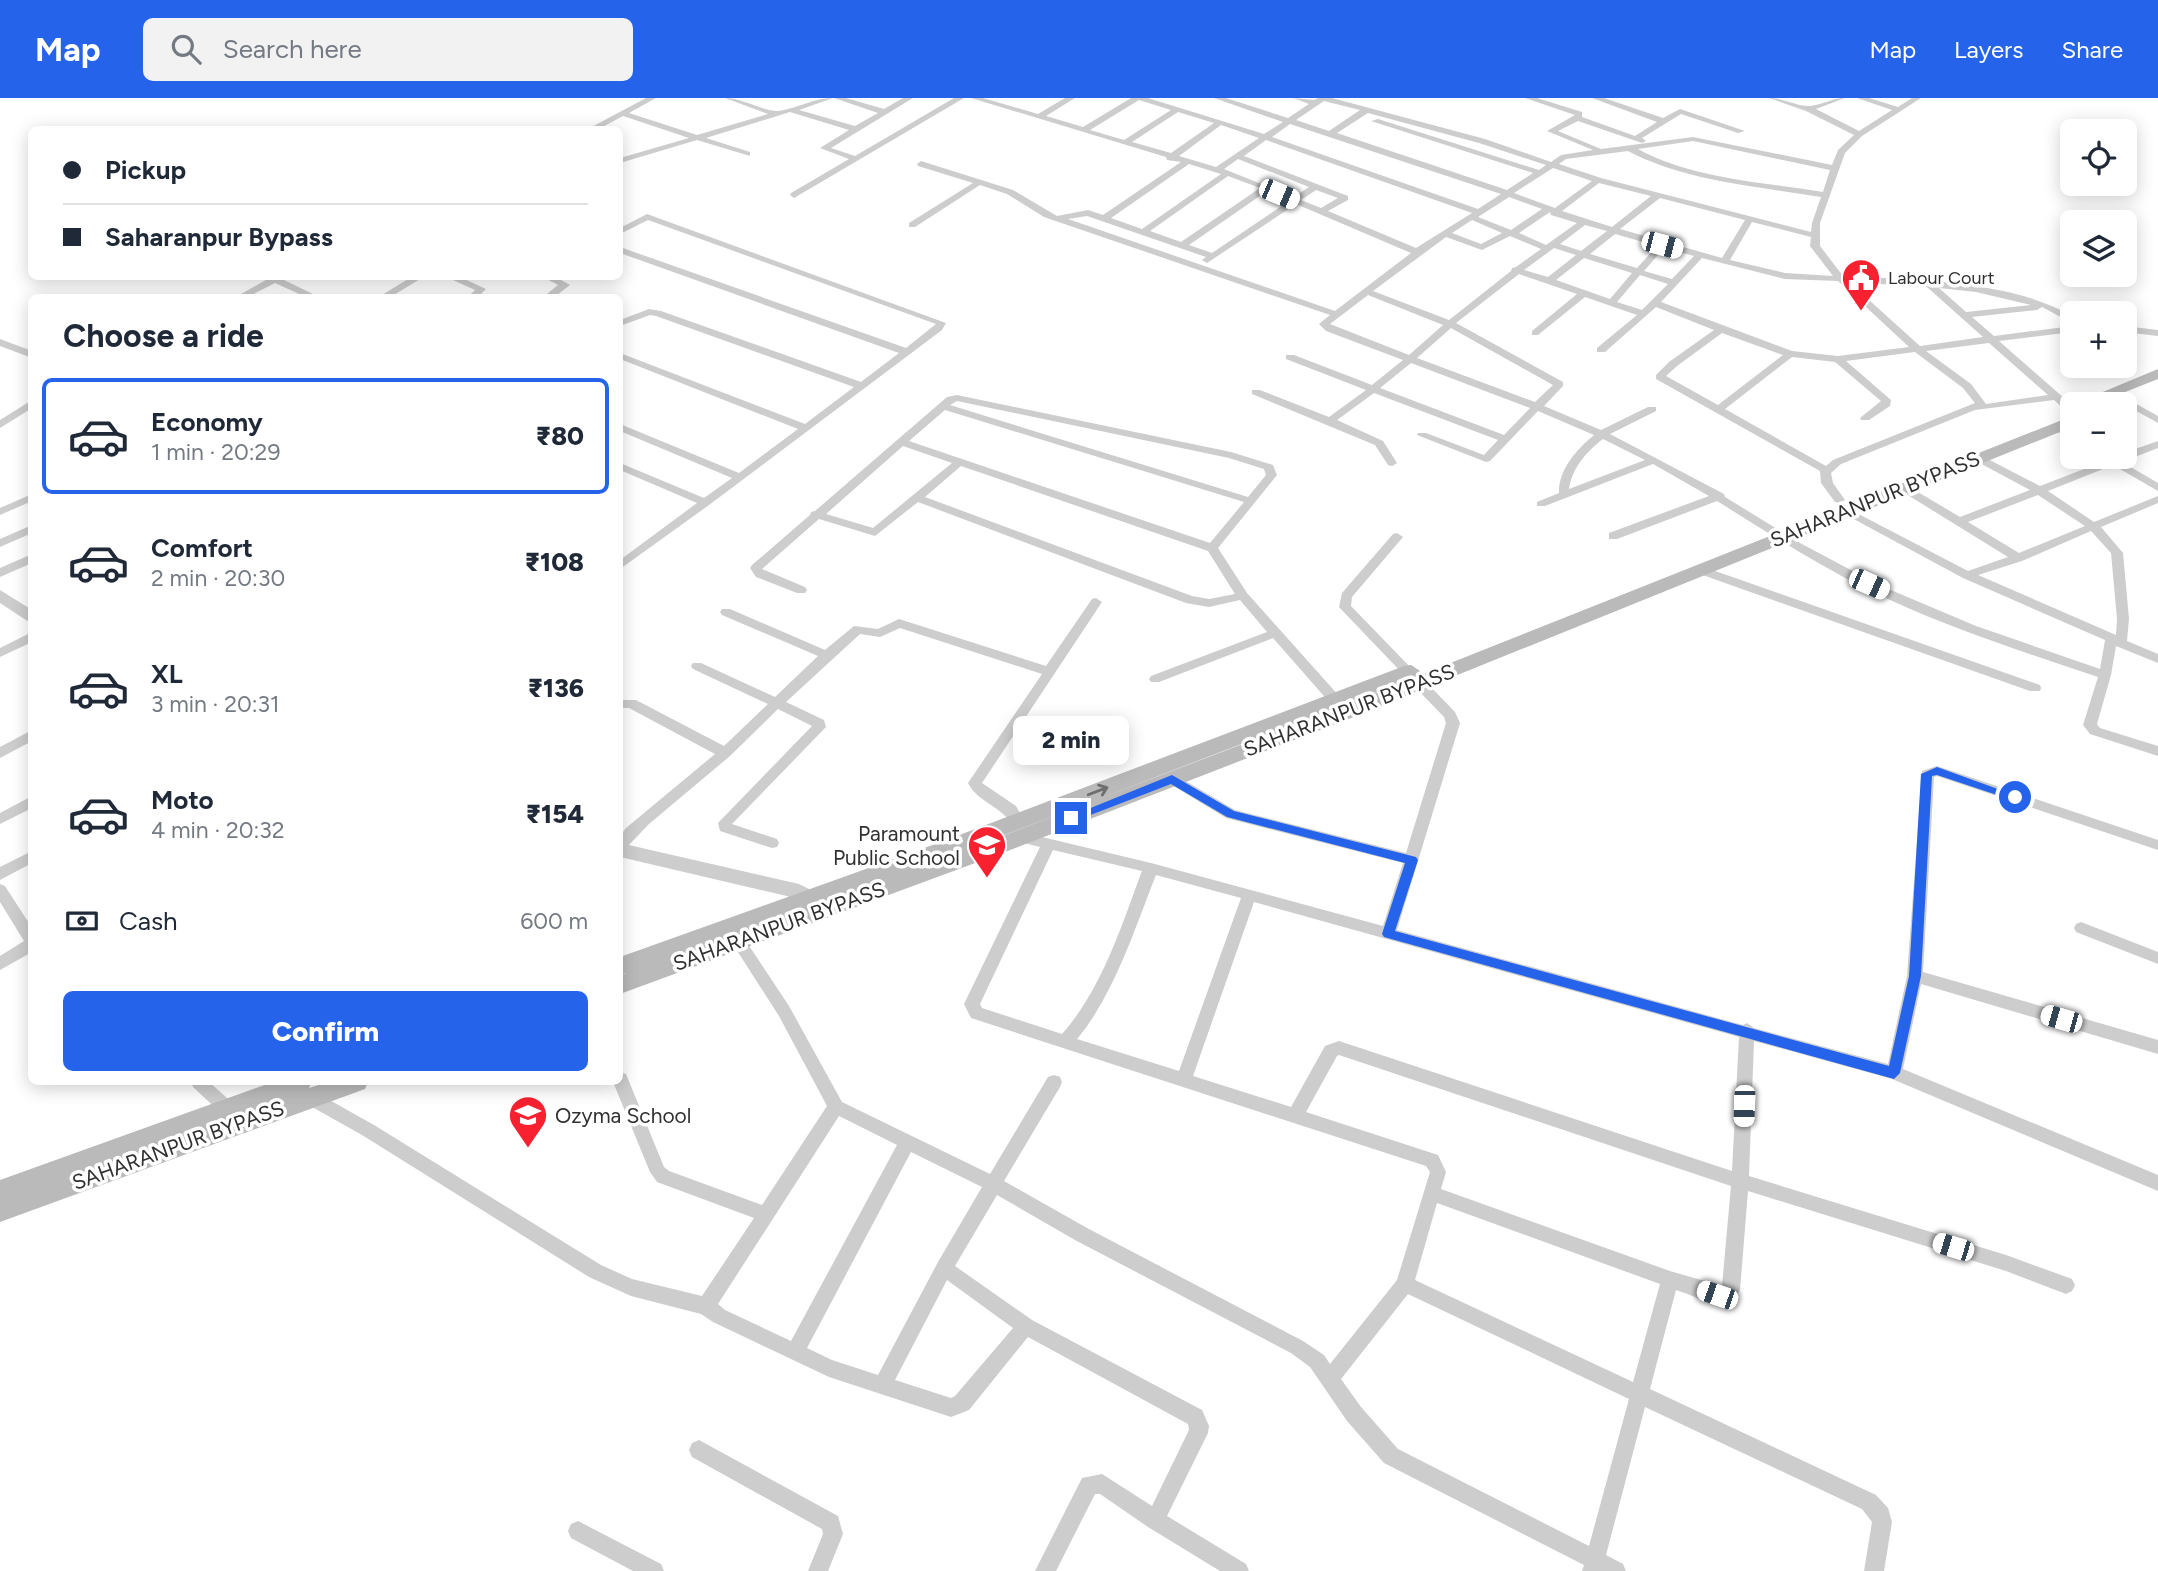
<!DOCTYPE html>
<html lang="en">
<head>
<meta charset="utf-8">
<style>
	:root { --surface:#fff; --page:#f2f2f3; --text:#1f2937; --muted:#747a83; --line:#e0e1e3; --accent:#2563eb }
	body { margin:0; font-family:Figtree,sans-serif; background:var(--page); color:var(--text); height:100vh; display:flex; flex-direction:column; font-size:26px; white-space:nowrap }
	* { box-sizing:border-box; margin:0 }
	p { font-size:23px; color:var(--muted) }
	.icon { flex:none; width:38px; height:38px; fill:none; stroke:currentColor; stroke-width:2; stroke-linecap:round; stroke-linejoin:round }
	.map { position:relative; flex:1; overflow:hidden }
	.side { position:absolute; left:28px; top:196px; width:595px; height:791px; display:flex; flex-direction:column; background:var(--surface); border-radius:10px; box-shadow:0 4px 18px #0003 }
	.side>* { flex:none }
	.top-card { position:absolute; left:28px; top:28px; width:595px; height:154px; border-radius:10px; box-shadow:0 4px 18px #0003; display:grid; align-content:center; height:154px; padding:0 35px; background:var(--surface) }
	.controls { position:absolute; left:2060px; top:21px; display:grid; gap:14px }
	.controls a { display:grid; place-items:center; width:77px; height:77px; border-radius:10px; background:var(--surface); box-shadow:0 4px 18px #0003; font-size:35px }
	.end { position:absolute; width:32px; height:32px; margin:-16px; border:9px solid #2563eb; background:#fff; box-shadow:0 0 0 4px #fff }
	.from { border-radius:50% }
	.bubble { position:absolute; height:49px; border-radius:10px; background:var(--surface); box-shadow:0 4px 18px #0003; font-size:23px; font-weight:800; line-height:49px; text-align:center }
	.car { position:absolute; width:21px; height:42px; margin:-21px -10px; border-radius:9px; box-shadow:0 0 5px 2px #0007; background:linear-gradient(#fff 24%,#345 0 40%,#fff 0 76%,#345 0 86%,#fff 0) }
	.top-card b { display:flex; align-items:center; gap:24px; height:66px; font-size:26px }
	.top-card b+b { border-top:2px solid var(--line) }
	.top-card i { width:18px; height:18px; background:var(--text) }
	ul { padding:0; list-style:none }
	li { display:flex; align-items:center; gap:21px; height:116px; margin:0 14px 10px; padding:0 21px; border:4px solid transparent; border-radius:10px }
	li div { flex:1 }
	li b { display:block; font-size:26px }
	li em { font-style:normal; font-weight:800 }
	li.current { border-color:var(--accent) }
	li>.icon { width:63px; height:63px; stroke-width:1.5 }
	h2 { padding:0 35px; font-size:32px; line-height:84px }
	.pay { display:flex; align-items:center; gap:18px; height:77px; padding:0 35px; font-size:26px }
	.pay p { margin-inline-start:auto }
	.button { display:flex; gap:14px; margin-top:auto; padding:14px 35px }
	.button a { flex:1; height:80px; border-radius:10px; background:var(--accent); color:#fff; font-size:28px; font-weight:800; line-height:80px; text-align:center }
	header { display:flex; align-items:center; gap:42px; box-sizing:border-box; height:98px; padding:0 35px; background:var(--accent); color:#fff }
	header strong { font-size:33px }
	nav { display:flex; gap:38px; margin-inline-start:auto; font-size:24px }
	.search { width:490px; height:63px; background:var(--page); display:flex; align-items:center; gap:18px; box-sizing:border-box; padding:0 24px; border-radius:10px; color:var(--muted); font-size:26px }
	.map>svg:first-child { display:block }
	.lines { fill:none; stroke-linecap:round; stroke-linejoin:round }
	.minor { fill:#cdcdcd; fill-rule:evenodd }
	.tertiary { fill:#cdcdcd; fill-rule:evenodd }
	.secondary { fill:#bababa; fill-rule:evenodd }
	.oneway { stroke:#6e6e6e }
	.route { fill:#2563eb }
	.labels { text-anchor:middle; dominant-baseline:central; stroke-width:7; stroke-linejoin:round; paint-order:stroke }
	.far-poi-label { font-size:18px; fill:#303030; stroke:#fff; text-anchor:start }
	.street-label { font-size:21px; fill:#303030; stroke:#fff }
	.poi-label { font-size:21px; fill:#303030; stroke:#fff; text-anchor:end }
</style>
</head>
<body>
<header>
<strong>Map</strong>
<div class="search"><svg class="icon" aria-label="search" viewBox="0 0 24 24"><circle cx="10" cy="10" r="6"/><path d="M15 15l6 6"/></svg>Search here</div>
<nav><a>Map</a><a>Layers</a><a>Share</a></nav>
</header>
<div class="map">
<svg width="2158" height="1473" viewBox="0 0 2158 1473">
	<rect width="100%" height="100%" fill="#fff"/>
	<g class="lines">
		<path class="minor" d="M646,0H656L629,15L697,37L768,16L725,0C743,0 764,14 779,13C798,10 814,0 833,0L799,12L855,28L878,15L834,0H846L884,11L903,0H913L831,50L855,58L954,0H964L794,100L790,97L791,95L849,61L820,50L849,32L790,14L706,40L750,54V58L697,42L620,65V60L689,40L623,18L597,32H586Z
			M971,0H983L1038,16L1065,0H1075L1046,18L1083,29L1131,0H1148L1264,36L1283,24L1214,0H1226L1288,20L1309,6L1293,0L1314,2L1318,0H1332L1485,41L1551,64L1561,57L1593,52L1547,33L1575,17L1525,0H1537L1582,14V19L1635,38L1657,24L1592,0H1604L1663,20L1680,11L1745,33L1738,35L1681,16L1642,40L1646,43L1642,45L1578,23L1558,33L1601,51L1693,39L1832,67L1838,52L1854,37L1806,13L1769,0C1783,0 1799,9 1810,8C1822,7 1832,0 1845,0L1816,11L1859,33L1892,12L1857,0H1869L1898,9L1912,0H1921L1862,38L1845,55L1820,125V148L1843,178C1914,182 2010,182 2072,218V225L2042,209L2037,212L1972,219L1994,238L2072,228V234L1999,243L2072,307V314L2066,313L2054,302L1975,312L1841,366L1831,375L1833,385L1845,402L1839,405L1835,404L1821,385L1820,373L1656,281V277L1669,264L1714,232L1656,209L1605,254H1597V250L1637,217L1585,199L1538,237H1532V233L1577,196L1519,176L1456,225L1563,284V288L1544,308L1601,332L1648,309H1656V313L1610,336L1724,396L1725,399L1800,445L1879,487L1976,528L2100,571L2105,542L1963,480L1837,412L1839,410H1847L1968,473L2008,459L1898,391V387H1906L1960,419L2030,392L1974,362V358H1982L2040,388L2105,363L2103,359H2124V355L2158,343V350L2122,364L2158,385V393L2113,367L2048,393L2094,424L2158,398V405L2101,429L2123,455L2129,521L2127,543L2158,556V565L2116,548L2111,577L2097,626L2100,630L2158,648V658L2090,636L2083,627L2098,579C2021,553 1942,528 1869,492C1816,466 1767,434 1717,403L1617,441H1609V435L1709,398L1653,366L1545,408H1537V404L1559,395C1558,372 1577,351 1594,337L1538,313L1490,363L1486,364L1417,337L1418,335H1426L1484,357L1498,342L1374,295L1337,322L1383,343L1397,365L1392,368L1388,367L1375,347L1252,296V292H1260L1329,319L1366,292L1286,261V257H1294L1372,287L1403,262L1326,233L1319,226L1330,217L1044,119L1007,96L980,87L915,129H909V125L973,85L918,68L917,66L921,63L1013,92L1057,118L1088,112L1103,117L1181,64L1167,62L1166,59ZM1139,2L1171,12L1124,42L1090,32ZM1324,3L1360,12L1329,33L1296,22ZM1178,14L1214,25L1171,55L1132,44ZM1368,15L1479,45L1546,67L1539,72L1378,21L1371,23L1533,75L1507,92L1337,35ZM1290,26L1501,96L1478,111L1272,39ZM1221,27L1259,40L1216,69L1179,58ZM1266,42L1472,115L1416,150L1328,113L1348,102V98L1244,58ZM1693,43L1830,72L1823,94C1762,84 1693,81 1638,51ZM1628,53C1687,84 1757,88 1821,99L1812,125L1811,134L1601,80L1559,66L1566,61ZM1238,61L1309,89L1294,99L1224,71ZM1189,66L1221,76L1142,131L1111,120ZM1553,70L1592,83L1555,110L1514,95ZM1228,78L1260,90L1181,144L1150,133ZM1599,85L1651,98L1612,129L1562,113ZM1316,92L1338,100L1321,110L1301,102ZM1267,93L1289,103L1212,155L1189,147ZM1509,99L1542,111L1511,132L1478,119ZM1660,100L1745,122L1722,160L1620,131ZM1296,106L1411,155L1335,213L1068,121L1087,118L1206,159L1202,162L1207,165ZM1550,114L1551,117L1577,125L1546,147L1519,135ZM1472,122L1502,135L1481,146L1452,135ZM1752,124L1811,139L1810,148L1833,178L1785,175L1730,162ZM1585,127L1607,133L1581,153L1560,146ZM1615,136L1657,148L1637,170L1590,156ZM1510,138L1541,151L1516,169L1512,170L1511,173L1449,222L1373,193L1446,139L1482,152ZM1554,150L1576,157L1548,179L1524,172ZM1664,150L1694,158L1672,181L1644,173ZM1584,160L1632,175L1610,201L1556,182ZM1702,160L1785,181L1838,183L1909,249L1838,258L1792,253L1661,204ZM1640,177L1668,186L1642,212L1617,204ZM1849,184L1927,189L1983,239L1920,248ZM1939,190L1976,194L2031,207L1966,214ZM1368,197L1443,227L1409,257L1330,226ZM1451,230L1553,287L1535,304L1417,260ZM1722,235L1783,257L1718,307L1666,278L1677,268ZM1989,245L2048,297L1986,306L1971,286L1926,253ZM1915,254L1963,290L1975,305L1833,362L1826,368L1725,311L1792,259L1835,264L1881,303L1860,320L1861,322H1869L1890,308L1891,302L1846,263ZM1411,265L1530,310L1504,337L1380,290ZM1603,341L1645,362L1569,391C1572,370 1587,353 1603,341ZM2038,397L2085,428L2019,455L1968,424ZM2091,433L2111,455L2117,521L2116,537L1978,477L2022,463Z
			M647,116L946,225L942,232L709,407L620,471V462L697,405L620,372V365L704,400L732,380L620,333V326L739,375L798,331L620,261V255L805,326L854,289L656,218L650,217L620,228V222L649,211L661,213L861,284L899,255L620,155V149L906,250L936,226L648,122L620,136V130Z
			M273,178H285L282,181L321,200H308L275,185L246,200H234Z
			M413,178H425L389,200H377Z
			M444,178H458L486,191L477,200H467L475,192Z
			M541,178H554L570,187L553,200H542L558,187Z
			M2124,228L2158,232V238L2124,234Z
			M0,241L32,253V260L0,248Z
			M957,297L1231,354L1273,367L1277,377L1218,450L1247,495L1340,599L1341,602L1340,605H1330L1273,540L1159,584H1151L1149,581L1151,578L1267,534L1240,502L1209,509L1186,505L918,404L875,438L819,421L762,471L805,489L807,492L805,495H797L756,479L750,470L752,467L810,417L811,414L815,413L947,299ZM957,303L1229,360L1264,371L1266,377L1248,399L950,307ZM945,312L1244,404L1210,445L909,343ZM903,348L952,365L873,430L826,416ZM961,368L1208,453L1235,496L1209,501L1192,498L925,399Z
			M2124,299L2158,318V325L2120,304V300Z
			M32,302V310L0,330V322Z
			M2056,326L2072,334V341L2052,331V327Z
			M32,396V403L0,417V410Z
			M32,427V435L0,449V441Z
			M1397,435L1403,439L1352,499L1351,508L1412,571L1414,574L1412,577H1404L1339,509L1342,495L1393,436Z
			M32,456V465L0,479V470Z
			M1701,468L2040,587L2041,590L2040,593H2030L1697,475V469Z
			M1096,500L1102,504L982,685L1016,708L1025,724L1023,728H1013C1001,707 978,705 968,685L1042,576L900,530L880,539L860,536L786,604L824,622L826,629L732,726L777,741L779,745L777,749L772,750L720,733L718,725L812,628L778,611L730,658L649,726L625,751L620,752V738L626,730L715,656L629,610H620V602H636L724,648L768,606L693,571L691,568L693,565H701L775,599L818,558L722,517L720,514L722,511H730L825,552L854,528L878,531L899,521L1046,568L1092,501Z
			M32,534V544L0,559V550Z
			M1419,581L1424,582L1455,614L1460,625L1397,832L1743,927L1747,925L1754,930L1888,966L1907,878L1922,673L1937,668L2158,742V752L1937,678L1934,679L1923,874L2158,942V956L1921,886L1903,971L2158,1077V1093L1892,981L1754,943L1749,1078L2006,1157L2072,1181L2075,1187L2072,1193L2066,1196L2006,1173L1748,1093L1740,1192C1729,1218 1696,1198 1676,1192L1650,1291L1876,1397L1888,1410L1892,1424L1884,1473H1864L1872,1424L1862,1411L1645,1309L1606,1457L1623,1466L1626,1473H1582L1584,1467L1384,1365L1347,1323L1310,1269L1291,1255L1075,1142L997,1097L955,1168L1032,1222L1202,1312L1209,1328L1208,1335L1167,1418L1246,1466L1249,1473H1220L1148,1429L1100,1396H1095L1056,1473H1035L1082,1380L1102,1376L1152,1408L1189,1332L1188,1326L1028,1239L969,1312L951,1319L829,1279L713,1224L701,1216L631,1198L589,1179L362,1037L305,1005L303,1000L305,995L311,993L317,995L374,1027L601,1167L632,1181L702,1198L754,1120L657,1084L650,1074L613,984H620V974L626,976L664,1069L669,1073L762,1107L827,1008L779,918L734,848L732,844L734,840L739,838L744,840L789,908L842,1004L990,1076L1048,979L1054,977L1060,979L1062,984L1060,989L1004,1083L1087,1130L1303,1243L1324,1257L1330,1266L1397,1182L1430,1074L1426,1068L971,920L964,906L1040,749L1016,743L1014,739L1016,735L1021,734L1151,765L1383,828L1403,765L1226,720L1167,684L1165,681L1167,678H1177L1235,712L1406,755L1446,625L1444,619L1414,588L1413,585ZM1053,752L1142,773C1121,829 1102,891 1062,936L982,910L980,906ZM1156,777L1241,800L1179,973L1077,941C1114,897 1135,830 1156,777ZM1254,804L1739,939L1732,1073L1339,943L1325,948L1291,1009L1193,978ZM1339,957L1731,1088L1722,1188L1670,1173L1441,1091L1446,1074L1438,1057L1306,1014L1337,958ZM839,1018L897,1047L791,1243L725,1212L718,1206ZM911,1054L982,1089L938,1164L878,1277L832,1262L807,1250ZM1437,1105L1660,1186L1633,1284L1415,1182ZM947,1182L1013,1230L955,1298L951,1300L895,1282ZM1408,1196L1629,1301L1589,1448L1398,1351L1361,1309L1341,1281Z
			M32,632V643L0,660V649Z
			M32,698V710L0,726V715Z
			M32,753V765L0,782V769Z
			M0,786L5,788L32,830V854L0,872V858L24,843L0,804Z
			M2081,824L2158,854V866L2076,834L2074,830L2076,826Z
			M191,984H209L234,1006L236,1011L234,1016L228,1018L222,1016L193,989Z
			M291,984H308L306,989L300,991L293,989Z
			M699,1342L838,1418L843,1436L828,1473H808L823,1436L822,1431L692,1359L689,1352L692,1345Z
			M578,1423L661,1466L664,1473H633L571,1440L568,1433L571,1426Z"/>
		<path class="tertiary" d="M0,492L32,512V526L0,505Z
			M620,745L799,786L815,794L824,813L821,819H807L800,805L787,798L620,759Z"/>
		<path class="secondary" d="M2158,271V281L2095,306H2074Z
			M2072,318V329L1351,620L1005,754L620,896V878L626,875L620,877V859L941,744L1404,568L1411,567L1420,573L1418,578L984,745L991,742L1337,610Z
			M273,984H312L309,990L328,984H368L365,991L0,1124V1082Z"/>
	</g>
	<defs><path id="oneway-shaft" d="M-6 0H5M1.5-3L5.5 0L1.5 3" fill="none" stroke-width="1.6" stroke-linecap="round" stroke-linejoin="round" transform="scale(1.75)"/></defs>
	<use class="oneway" href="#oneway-shaft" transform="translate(1098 693) rotate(-21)"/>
	<path class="route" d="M1937,669L2020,699L2015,703L1937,677L1932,678L1921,878L1900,975L1894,981L1384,839L1382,836L1405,765L1227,719L1171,686L1075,723L1066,720L1172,677L1234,713L1416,759L1418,762L1395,833L1889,968L1909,878L1921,676Z"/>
	<defs>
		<g id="civic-pin" transform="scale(2.0125)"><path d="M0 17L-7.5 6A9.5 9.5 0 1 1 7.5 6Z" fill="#f72130" stroke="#fff"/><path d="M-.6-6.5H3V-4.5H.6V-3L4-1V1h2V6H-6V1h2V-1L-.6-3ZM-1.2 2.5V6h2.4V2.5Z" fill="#fff"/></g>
		<g id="school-pin" transform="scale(2.0125)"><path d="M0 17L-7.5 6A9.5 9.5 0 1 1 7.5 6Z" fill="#f72130" stroke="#fff"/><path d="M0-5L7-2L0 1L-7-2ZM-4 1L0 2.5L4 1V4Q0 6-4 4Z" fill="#fff"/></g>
	</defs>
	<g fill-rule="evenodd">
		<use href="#civic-pin" x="1861" y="180"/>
		<use href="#school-pin" x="987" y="747"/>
		<use href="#school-pin" x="528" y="1017"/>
	</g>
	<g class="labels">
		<g class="far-poi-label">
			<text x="1888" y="180">Labour Court</text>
		</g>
		<g class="street-label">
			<text transform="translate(1875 401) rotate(-22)">SAHARANPUR BYPASS</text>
			<text transform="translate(1349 612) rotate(-21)">SAHARANPUR BYPASS</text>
			<text transform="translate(779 828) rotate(-20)">SAHARANPUR BYPASS</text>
			<text transform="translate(178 1047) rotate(-20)">SAHARANPUR BYPASS</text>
		</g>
		<g class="poi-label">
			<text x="960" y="735">Paramount<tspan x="960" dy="24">Public School</tspan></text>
			<text x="555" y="1017" text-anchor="start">Ozyma School</text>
		</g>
	</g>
</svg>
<div class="controls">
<a><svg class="icon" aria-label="locate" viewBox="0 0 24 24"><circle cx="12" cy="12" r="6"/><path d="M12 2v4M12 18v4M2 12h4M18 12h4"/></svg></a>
<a><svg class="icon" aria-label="layers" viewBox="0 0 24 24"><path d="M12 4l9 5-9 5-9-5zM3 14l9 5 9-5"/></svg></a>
<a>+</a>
<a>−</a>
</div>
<i class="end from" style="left:2015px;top:699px"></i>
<i class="end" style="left:1071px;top:720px"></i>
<div class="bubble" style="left:1013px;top:618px;width:116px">2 min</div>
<i class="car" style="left:1279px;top:96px;rotate:113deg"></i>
<i class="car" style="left:1662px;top:147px;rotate:105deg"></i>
<i class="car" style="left:1869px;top:486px;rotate:114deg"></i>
<i class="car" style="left:2061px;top:921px;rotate:286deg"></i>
<i class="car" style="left:1744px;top:1008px;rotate:182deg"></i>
<i class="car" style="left:1953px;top:1149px;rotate:287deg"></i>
<i class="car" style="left:1717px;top:1197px;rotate:289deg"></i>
<div class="top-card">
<b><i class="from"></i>Pickup</b>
<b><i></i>Saharanpur Bypass</b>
</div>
<section class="side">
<h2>Choose a ride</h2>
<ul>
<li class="current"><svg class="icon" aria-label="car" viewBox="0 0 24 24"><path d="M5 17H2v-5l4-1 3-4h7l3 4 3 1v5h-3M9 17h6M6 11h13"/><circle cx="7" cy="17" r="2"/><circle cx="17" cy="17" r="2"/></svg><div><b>Economy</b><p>1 min · 20:29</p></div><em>₹80</em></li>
<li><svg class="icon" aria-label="car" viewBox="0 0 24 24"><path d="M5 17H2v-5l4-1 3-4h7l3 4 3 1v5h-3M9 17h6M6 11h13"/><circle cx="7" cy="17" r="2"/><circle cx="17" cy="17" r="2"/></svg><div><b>Comfort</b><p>2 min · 20:30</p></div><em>₹108</em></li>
<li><svg class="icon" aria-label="car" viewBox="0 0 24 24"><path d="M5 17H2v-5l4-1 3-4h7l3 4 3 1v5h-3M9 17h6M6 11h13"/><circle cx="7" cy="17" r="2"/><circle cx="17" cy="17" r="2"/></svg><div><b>XL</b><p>3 min · 20:31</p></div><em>₹136</em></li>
<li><svg class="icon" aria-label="car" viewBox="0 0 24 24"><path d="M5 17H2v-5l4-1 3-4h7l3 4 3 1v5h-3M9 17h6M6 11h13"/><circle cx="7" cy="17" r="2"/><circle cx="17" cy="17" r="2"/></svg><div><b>Moto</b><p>4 min · 20:32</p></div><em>₹154</em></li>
</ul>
<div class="pay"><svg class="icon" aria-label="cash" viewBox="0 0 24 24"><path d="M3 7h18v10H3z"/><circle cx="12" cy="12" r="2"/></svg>Cash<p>600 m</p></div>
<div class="button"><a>Confirm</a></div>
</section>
</div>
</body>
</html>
